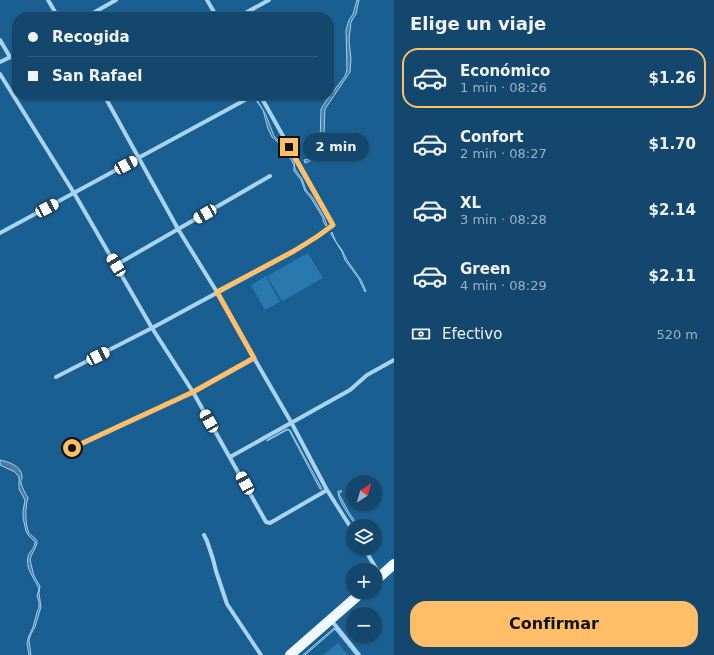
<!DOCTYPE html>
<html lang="es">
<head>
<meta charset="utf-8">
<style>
	:root { --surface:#13476e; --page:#205176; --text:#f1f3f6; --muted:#9db2c2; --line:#325f81; --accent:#ffbe67 }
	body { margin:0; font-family:"DejaVu Sans",sans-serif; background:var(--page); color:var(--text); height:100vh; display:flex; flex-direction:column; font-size:15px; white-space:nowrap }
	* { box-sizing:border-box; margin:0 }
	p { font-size:13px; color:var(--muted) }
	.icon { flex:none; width:22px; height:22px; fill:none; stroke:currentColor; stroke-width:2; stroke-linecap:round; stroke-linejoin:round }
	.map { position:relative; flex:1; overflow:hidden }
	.sheet { display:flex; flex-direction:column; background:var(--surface); width:320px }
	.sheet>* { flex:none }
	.banner { position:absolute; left:12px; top:12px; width:322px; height:88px; border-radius:16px; box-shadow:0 1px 3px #0004,0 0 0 1px var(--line); display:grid; align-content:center; height:88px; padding:0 16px; background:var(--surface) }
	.needle { width:26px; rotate:37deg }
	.tools { position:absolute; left:346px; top:475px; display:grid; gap:8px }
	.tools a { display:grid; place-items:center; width:36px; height:36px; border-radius:50%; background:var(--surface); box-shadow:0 1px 3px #0004,0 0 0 1px var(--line); font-size:20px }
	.end { position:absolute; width:18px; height:18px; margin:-9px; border:5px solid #ffbe67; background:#111; box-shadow:0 0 0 2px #111 }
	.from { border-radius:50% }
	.bubble { position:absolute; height:28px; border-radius:14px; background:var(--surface); box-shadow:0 1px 3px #0004,0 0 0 1px var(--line); font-size:13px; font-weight:800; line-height:28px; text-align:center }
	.car { position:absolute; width:12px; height:24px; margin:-12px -6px; border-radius:5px; box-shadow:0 0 3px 1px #0007; background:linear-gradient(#fff 24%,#345 0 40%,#fff 0 76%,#345 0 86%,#fff 0) }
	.banner b { display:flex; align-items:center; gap:14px; height:38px; font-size:15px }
	.banner b+b { border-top:1px solid var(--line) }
	.banner i { width:10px; height:10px; background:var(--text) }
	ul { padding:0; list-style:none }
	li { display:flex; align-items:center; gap:12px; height:60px; margin:0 8px 6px; padding:0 8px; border:2px solid transparent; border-radius:16px }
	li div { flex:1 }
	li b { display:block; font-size:15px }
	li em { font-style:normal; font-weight:800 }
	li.active { border-color:var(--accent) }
	li>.icon { width:36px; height:36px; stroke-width:1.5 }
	h2 { padding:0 16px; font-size:18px; line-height:48px }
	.pay { display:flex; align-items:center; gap:10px; height:44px; padding:0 16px; font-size:15px }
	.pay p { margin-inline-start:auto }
	.primary-button { display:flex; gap:8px; margin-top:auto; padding:8px 16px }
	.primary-button a { flex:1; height:46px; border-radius:16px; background:var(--accent); color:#111; font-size:16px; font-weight:800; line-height:46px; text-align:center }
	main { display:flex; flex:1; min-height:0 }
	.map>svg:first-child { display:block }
	.green { fill:#2978ae }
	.water { fill:url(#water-ripples); stroke:#9ccff2 }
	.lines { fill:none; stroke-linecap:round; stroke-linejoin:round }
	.street { stroke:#a9d3ef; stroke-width:4 }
	.primary { stroke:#f1f8ff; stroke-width:10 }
	.route { stroke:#ffbe67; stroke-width:5 }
</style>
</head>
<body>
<main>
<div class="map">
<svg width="394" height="655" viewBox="0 0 394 655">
	<defs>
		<pattern id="water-ripples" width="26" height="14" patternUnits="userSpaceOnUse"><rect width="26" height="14" fill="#4f7fa3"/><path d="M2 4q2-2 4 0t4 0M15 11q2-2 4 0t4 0" fill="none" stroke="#4e687c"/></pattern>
	</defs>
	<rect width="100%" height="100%" fill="#195f92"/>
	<path class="green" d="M308,253L323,278L282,301L267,276Z
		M266,276L280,302L265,310L251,285Z
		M338,643L348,655H323Z"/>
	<path class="water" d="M357,0H359L356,14L351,22L349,40L351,59L350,72L325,109L324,133L322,144L318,153L310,161L305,163L304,160L309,159L311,157L320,142L321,109L326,101L345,76L347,70L346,30L349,20L353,14Z
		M256,98L266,115L274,136L280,142L282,146L292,157L294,161L295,169L302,179L306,190L313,198L324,217L327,225L326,226L323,221V218L311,198L305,191L301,180L294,171V165L290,158L282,151L278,142L272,137L268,129L263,110L255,99Z
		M332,232L336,242L342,250L347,260L361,280L366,291L365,292L359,279L345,260L342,252L331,234V233Z
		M287,429L290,430L322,489H320L289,430H287L267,441V440Z
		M0,460C9,462 22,466 22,477C22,482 21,478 21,483C22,488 26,494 28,498C25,507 25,524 29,533C31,536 37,538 37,542C37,547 31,554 30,560L34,576L40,586L39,593L41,607L35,627L31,634L29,640L31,655H29L27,644L28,638L33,627L37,612L39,608V602L37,596L39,589C35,579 25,569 28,556C30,551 35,548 35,542L28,535L26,531L23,518V511L25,500L19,489V477L15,472L0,465Z
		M338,491H342L339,494L348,511L358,526H356C351,518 337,500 338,491Z
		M334,628L356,655L335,629L305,655H303Z"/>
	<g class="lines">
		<path class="street" d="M48,0L58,17
			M207,0L217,17
			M86,17L116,0
			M238,17L269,0
			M0,40L10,57
			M0,62L17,54
			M0,74L74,193L152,328L193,392L266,522L270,523L327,490
			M104,95L178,229L217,292L254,358L291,422L327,490L353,531
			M0,233L245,100
			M116,265L270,176
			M56,377L152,328L294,251L318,236L333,225L260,95
			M72,448L193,392L254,358
			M230,457L350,390L367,375L394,360
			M204,535L207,541L213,559L216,571L227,604L261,655
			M364,548L380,575
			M331,620L359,655"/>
		<path class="primary" d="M375,581L394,564
			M290,655L362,592"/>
	</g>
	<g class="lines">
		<path class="route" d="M72,448L193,392L254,358L217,292L294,251L318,236L333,225L289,147"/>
	</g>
</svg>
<div class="tools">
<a><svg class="needle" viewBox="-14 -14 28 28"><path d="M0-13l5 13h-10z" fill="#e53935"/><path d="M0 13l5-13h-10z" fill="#9db2c2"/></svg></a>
<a><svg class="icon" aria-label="layers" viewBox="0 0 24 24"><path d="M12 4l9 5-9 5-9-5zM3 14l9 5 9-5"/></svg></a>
<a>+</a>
<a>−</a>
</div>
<i class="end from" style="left:72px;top:448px"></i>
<i class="end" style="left:289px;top:147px"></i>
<div class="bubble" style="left:303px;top:133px;width:66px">2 min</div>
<i class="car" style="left:126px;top:165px;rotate:62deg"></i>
<i class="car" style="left:47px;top:208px;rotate:62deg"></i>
<i class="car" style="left:205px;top:214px;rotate:240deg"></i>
<i class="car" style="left:116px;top:265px;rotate:329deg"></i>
<i class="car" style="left:98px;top:356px;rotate:63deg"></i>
<i class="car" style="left:209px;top:421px;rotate:330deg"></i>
<i class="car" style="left:245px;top:483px;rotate:331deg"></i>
<div class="banner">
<b><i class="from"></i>Recogida</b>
<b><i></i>San Rafael</b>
</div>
</div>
<section class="sheet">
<h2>Elige un viaje</h2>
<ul>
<li class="active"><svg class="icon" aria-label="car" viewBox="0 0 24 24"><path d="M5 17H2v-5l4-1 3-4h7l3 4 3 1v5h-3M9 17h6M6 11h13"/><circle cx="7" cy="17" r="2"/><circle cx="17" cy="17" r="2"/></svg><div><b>Económico</b><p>1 min · 08:26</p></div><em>$1.26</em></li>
<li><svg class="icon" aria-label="car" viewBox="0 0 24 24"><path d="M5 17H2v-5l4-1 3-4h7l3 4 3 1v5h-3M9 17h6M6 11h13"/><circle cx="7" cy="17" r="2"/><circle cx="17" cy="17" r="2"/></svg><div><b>Confort</b><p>2 min · 08:27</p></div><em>$1.70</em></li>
<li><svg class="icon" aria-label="car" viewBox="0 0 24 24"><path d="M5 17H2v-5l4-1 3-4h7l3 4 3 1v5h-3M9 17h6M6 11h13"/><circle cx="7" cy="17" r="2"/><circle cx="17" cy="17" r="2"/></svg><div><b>XL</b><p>3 min · 08:28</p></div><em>$2.14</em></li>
<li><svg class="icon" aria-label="car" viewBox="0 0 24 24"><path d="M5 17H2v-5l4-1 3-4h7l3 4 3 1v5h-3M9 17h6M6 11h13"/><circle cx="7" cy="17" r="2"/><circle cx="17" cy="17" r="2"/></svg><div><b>Green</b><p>4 min · 08:29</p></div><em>$2.11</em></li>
</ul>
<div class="pay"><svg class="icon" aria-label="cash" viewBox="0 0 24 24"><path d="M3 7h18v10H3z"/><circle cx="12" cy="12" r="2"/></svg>Efectivo<p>520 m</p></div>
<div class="primary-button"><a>Confirmar</a></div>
</section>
</main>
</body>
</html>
